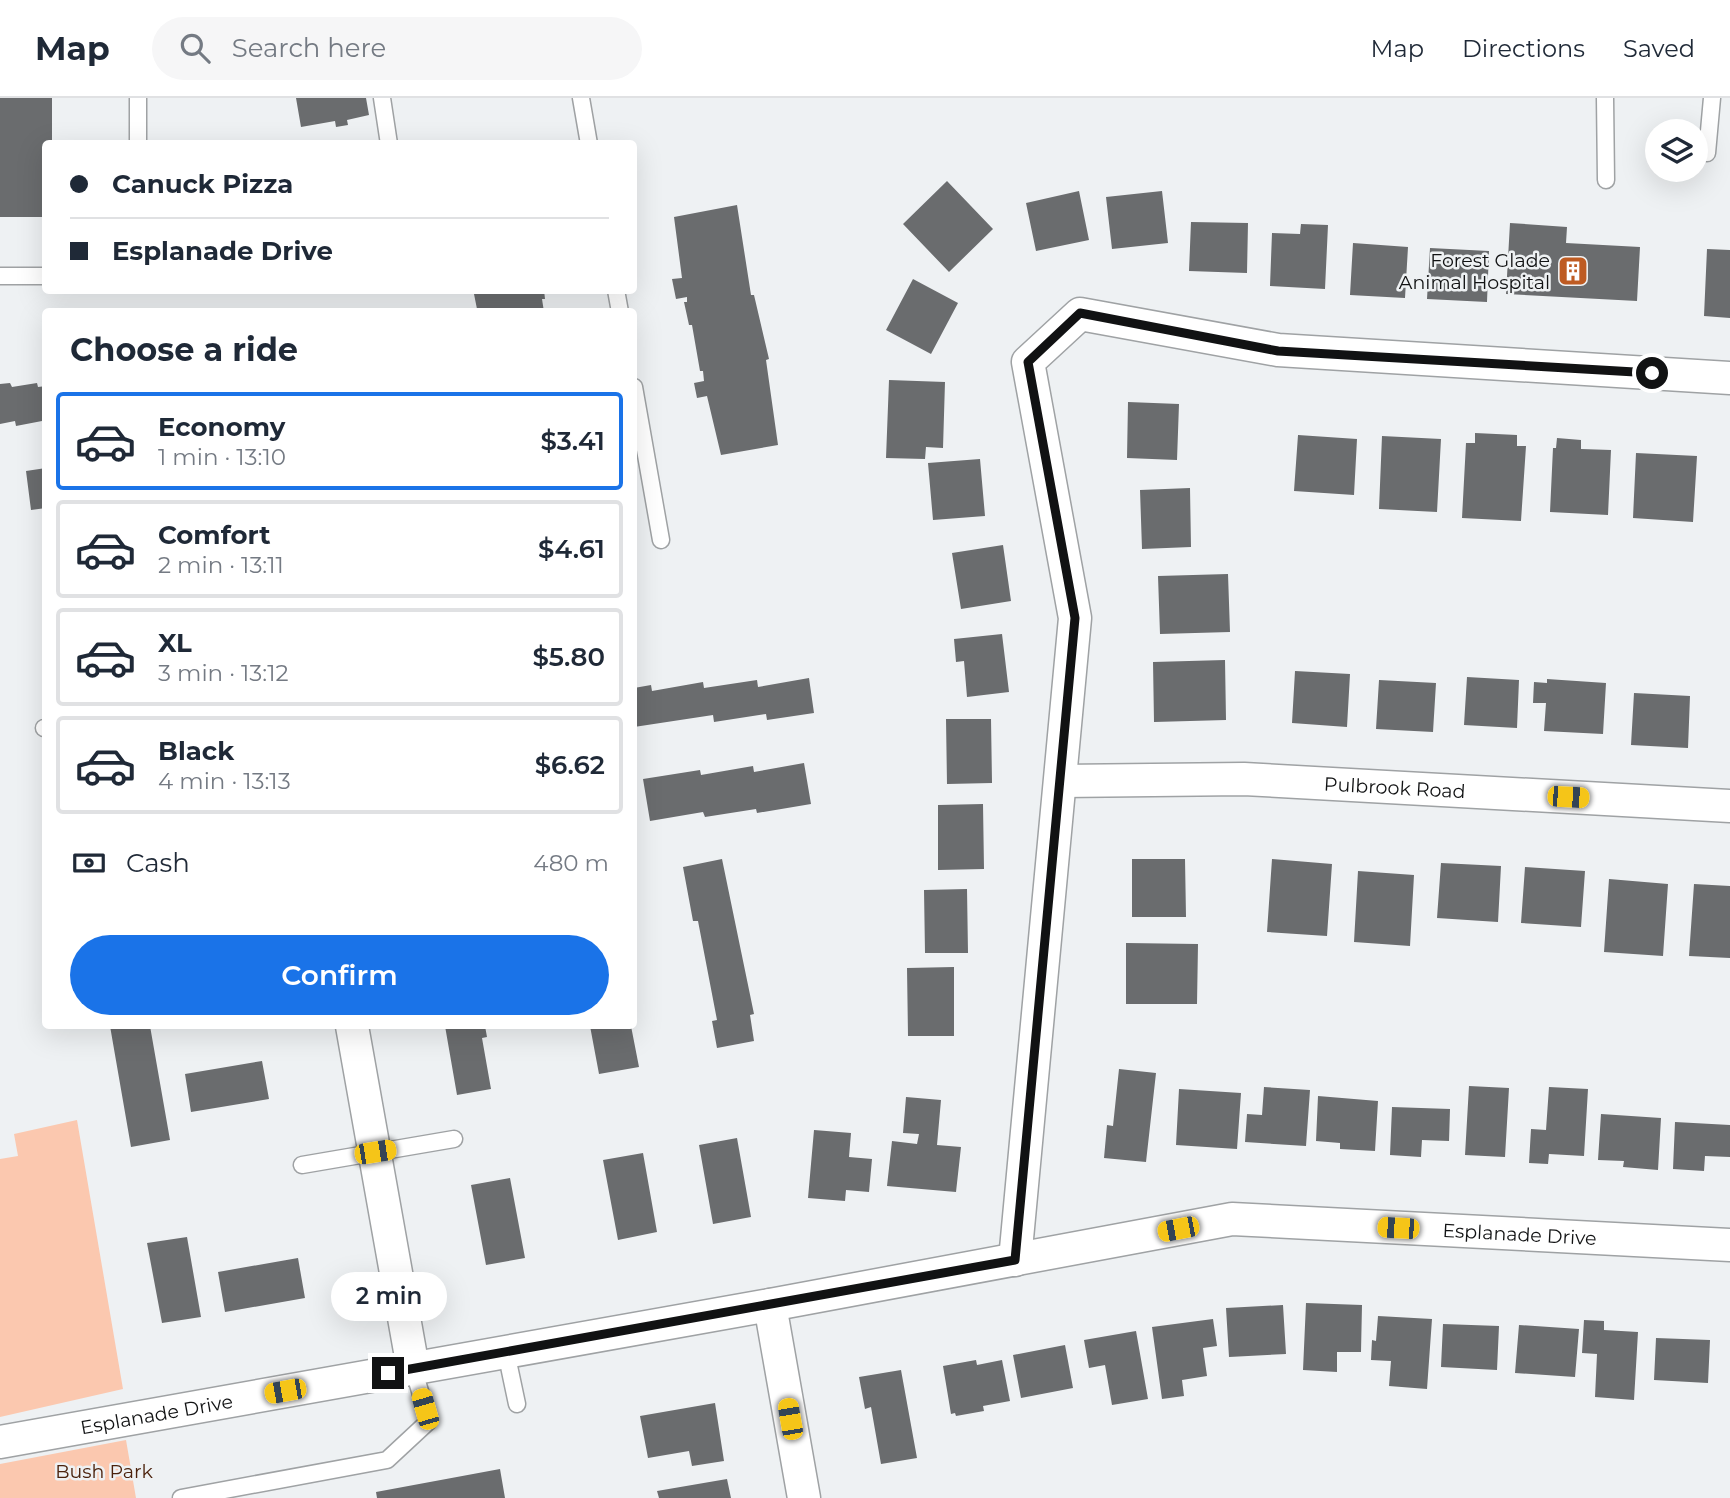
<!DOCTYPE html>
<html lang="en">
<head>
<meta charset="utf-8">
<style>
	:root { --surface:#fff; --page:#f6f6f7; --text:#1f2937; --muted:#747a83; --line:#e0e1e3; --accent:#1a73e8 }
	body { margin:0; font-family:Montserrat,sans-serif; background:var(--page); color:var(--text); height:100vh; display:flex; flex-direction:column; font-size:26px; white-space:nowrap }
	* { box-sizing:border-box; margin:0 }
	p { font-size:23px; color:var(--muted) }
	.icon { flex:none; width:38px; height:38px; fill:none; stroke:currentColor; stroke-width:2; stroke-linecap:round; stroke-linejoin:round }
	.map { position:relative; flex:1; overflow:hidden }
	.drawer { position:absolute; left:42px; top:210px; width:595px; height:721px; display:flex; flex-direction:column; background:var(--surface); border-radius:7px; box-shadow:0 7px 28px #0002 }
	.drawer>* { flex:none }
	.hud { position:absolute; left:42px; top:42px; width:595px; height:154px; border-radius:7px; box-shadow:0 7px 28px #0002; display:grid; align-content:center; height:154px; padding:0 28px; background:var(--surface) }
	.controls { position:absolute; left:1645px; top:21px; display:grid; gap:14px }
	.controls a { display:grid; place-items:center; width:63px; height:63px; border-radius:50%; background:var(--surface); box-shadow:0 7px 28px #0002; font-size:35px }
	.end { position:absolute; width:32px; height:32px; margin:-16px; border:9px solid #111213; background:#fff; box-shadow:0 0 0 4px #fff }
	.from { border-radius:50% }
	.bubble { position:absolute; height:49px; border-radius:24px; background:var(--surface); box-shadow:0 7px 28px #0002; font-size:23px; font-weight:600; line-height:49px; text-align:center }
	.car { position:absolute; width:21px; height:42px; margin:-21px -10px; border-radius:9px; box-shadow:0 0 5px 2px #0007; background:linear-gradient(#f5c518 24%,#345 0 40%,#f5c518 0 76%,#345 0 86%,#f5c518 0) }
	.hud b { display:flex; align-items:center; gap:24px; height:66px; font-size:26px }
	.hud b+b { border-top:2px solid var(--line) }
	.hud i { width:18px; height:18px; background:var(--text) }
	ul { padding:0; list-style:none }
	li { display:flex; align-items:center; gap:21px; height:98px; margin:0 14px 10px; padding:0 14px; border:4px solid var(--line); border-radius:7px }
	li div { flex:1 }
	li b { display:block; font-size:26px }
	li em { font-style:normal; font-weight:600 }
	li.on { border-color:var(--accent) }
	li>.icon { width:63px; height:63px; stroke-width:1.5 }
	h2 { padding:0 28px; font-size:32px; line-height:84px }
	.pay { display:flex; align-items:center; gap:18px; height:77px; padding:0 28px; font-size:26px }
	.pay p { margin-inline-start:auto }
	.cta { display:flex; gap:14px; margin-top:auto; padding:14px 28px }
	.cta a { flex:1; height:80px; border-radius:42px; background:var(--accent); color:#fff; font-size:28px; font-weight:600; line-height:80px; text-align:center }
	header { display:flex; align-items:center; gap:42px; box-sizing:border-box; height:98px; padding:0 35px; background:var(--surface); border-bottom:2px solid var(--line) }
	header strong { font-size:33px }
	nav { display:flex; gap:38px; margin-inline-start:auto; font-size:24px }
	.search { width:490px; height:63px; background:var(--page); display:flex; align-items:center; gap:18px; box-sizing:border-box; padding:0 24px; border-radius:38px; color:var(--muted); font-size:26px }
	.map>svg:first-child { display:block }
	.green { fill:#fbc8af }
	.building { fill:#6a6c6e }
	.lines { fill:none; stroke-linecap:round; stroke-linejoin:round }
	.lane-casing { stroke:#9fa2a4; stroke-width:19 }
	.street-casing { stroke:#9fa2a4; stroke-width:35 }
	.lane { stroke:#fff; stroke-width:16 }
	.street { stroke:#fff; stroke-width:32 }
	.route { stroke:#111213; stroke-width:9 }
	.labels { text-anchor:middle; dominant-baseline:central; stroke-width:5; stroke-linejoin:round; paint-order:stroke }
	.poi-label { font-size:19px; fill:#111213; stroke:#eef1f3; text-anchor:end }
	.street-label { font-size:19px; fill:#111213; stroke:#eef1f3 }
	.park-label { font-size:19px; fill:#4b220c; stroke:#eef1f3 }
</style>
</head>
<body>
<header>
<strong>Map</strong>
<div class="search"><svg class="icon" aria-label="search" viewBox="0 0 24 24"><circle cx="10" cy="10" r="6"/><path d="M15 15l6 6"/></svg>Search here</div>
<nav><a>Map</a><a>Directions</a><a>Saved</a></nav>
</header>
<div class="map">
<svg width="1730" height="1400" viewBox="0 0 1730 1400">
	<rect width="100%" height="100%" fill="#eef1f3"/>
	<path class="green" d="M77,1022L123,1291L0,1319V1061L18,1058L14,1036Z
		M126,1342L136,1400H0V1366Z"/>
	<path class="building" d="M0,0H52V46H46V119H0Z
		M296,0H366L369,17L347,22L348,27L336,29L335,23L301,29Z
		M947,83L993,131L949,174L903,126Z
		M1079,93L1089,142L1036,153L1026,105Z
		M1162,93L1168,145L1112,151L1106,99Z
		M737,107L751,197H754L769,261L766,262L778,347L721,357L707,298L697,300L694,285L704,283L703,273H700L692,227H689L684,204H687V199L676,201L672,181L682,180L674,119Z
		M1191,124L1248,125L1247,175L1189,173Z
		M1510,125L1567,129L1566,145L1640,149L1637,203L1506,196Z
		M1301,126L1328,127L1325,191L1270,188L1272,135L1300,136Z
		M1353,145L1408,149L1405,200L1350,197Z
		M1430,150L1489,153L1487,204L1427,201Z
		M1707,151L1730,152V220L1704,218Z
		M913,181L958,205L931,256L886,232Z
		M478,192H544L545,201H542L544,214H481V211H477L474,196L478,195Z
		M889,282L945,284L943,350L926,349L925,361L886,360Z
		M10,285L12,289L37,285L38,289L46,288V328H43L42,323L16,328L15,323L0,326V286Z
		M1128,304L1179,306L1177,362L1127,360Z
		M1475,335L1517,337V348H1526L1521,423L1462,420L1466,345H1475Z
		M1298,337L1357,341L1354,397L1294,393Z
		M1382,338L1441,341L1437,414L1379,411Z
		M1557,340L1581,342V351L1611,352L1608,417L1550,414L1553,350H1556Z
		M1636,355L1697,358L1693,424L1633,420Z
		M980,361L985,418L933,422L928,365Z
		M46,370V410L31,412L26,373Z
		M1190,390L1191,449L1142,451L1140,392Z
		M1003,447L1011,503L961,511L952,455Z
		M1228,476L1230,534L1160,536L1158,478Z
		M1002,536L1009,594L967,599L964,563L956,564L954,541Z
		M1225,562L1226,622L1154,624L1153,564Z
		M1295,573L1350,576L1347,629L1292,625Z
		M1467,579L1519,582L1517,630L1464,627Z
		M809,580L814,615L767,622L766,616L714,624L713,617L634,629V590L651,587L652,593L703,584L704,590L757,582L758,589Z
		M1547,581L1606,585L1603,636L1544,633L1546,605H1533L1534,584L1547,585Z
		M1379,582L1436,585L1433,634L1376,631Z
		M1634,595L1690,598L1688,650L1631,647Z
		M946,621H991L992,685L947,686Z
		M804,665L811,706L757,715L756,711L705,719L703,714L650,723L643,681L700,672L701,677L753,668L754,674Z
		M983,706L984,771L938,772V707Z
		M722,761L754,916L750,917L754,943L717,950L712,923L717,922L698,823H693L683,769Z
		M1132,761H1185L1186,819H1132Z
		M1272,761L1332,766L1327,838L1267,834Z
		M1441,765L1501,768L1498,824L1437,820Z
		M1525,769L1585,773L1581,829L1521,825Z
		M1358,773L1414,777L1410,848L1354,844Z
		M1609,781L1668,786L1663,858L1604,854Z
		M1694,786L1730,788V860L1689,858Z
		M967,791L968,855H925L924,792Z
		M1126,845L1198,846L1197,906H1126Z
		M954,869V938H908L907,870Z
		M110,928H150L170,1042L131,1049Z
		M445,928H485L487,939L482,940L491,991L457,997Z
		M590,928H631L639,969L599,976Z
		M262,963L269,1001L191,1014L185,976Z
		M1119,971L1156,975L1146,1064L1104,1060L1107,1027L1113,1028Z
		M1469,988L1509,990L1505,1059L1465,1057Z
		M1264,989L1310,992L1306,1048L1245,1044L1247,1016L1262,1017Z
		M1549,989L1588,991L1584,1058L1549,1056L1548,1066L1529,1065L1531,1031L1546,1032Z
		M1179,991L1241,995L1237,1051L1176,1047Z
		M1318,998L1378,1003L1375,1053L1340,1051V1045L1316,1043Z
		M906,999L941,1002L937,1047L961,1049L956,1094L887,1088L892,1043L917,1046L919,1036L903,1035Z
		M1392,1009L1450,1011L1449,1043L1422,1042L1421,1059L1390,1057Z
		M1601,1016L1661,1020L1658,1072L1623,1069L1624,1063L1598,1062Z
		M1675,1024L1730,1027V1059L1705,1058L1704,1073L1673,1071Z
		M814,1032L851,1035L849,1059L872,1061L869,1094L846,1092L845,1103L808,1100Z
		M737,1040L751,1119L713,1126L699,1047Z
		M643,1055L657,1134L618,1142L603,1062Z
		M510,1080L525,1160L486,1167L471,1087Z
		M187,1139L201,1219L162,1225L147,1145Z
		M298,1160L305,1200L225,1214L218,1174Z
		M1306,1205L1362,1207L1361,1254H1337V1274L1303,1272Z
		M1283,1207L1286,1256L1229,1259L1226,1210Z
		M1378,1218L1432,1221L1427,1291L1389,1288L1391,1263L1371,1262L1372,1242L1376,1243Z
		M1213,1221L1217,1248L1203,1250L1207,1278L1182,1282L1184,1298L1162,1301L1152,1229Z
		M1584,1222L1604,1223V1232L1638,1234L1634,1302L1595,1299L1597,1256L1582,1255Z
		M1443,1226L1499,1228L1497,1272L1441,1269Z
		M1519,1227L1579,1231L1575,1279L1515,1275Z
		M1136,1233L1148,1301L1112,1307L1105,1267L1089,1270L1084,1242Z
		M1656,1240L1710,1242L1708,1285L1654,1282Z
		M1065,1247L1073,1290L1021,1300L1013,1257Z
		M976,1262L977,1267L1002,1262L1010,1303L983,1308L984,1313L956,1318L955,1315L951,1316L943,1268Z
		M901,1272L917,1360L881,1366L871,1309L865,1311L859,1279Z
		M715,1305L724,1363L692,1368L689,1353L648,1360L640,1318Z
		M500,1371L505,1400H377L376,1394Z
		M727,1381L731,1400H659L657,1393Z"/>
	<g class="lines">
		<g class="lane-casing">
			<path id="lane" d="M138,0V46
				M382,0L389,46
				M581,0L589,46
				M1605,0L1606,82
				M1707,55L1712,0
				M0,178H46
				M616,192L620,214
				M634,289L661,442
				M44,630H46
				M302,1067L454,1041
				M506,1254L517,1306
				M181,1400L387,1362L429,1323L413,1270"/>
		</g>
		<g class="street-casing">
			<g id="street">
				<path id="s1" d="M1061,683L1244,681L1730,708"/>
				<path d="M352,928L413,1270"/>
				<path d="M1015,1162L1075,520L1028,264L1080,216L1278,252L1730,280"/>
				<path d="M770,1207L804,1400"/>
				<path id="s2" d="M0,1344L770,1207L1232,1121L1730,1147"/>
			</g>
		</g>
		<use href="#lane" class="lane"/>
		<use href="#street" class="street"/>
	</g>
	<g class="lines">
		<path class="route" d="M388,1275L1015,1162L1075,520L1028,264L1080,215L1278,253L1652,275"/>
	</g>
	<defs>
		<g id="building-square" transform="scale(1.575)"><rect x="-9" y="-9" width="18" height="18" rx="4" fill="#be5b22" stroke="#eef1f3"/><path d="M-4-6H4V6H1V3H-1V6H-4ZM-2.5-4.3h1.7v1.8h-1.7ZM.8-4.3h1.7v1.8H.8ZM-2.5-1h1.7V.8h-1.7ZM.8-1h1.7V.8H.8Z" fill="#fff"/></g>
	</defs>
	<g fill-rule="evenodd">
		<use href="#building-square" x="1573" y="173"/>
	</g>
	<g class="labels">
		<g class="poi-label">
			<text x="1550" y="162">Forest Glade<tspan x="1550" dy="22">Animal Hospital</tspan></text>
		</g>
		<g class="street-label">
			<text stroke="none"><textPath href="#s1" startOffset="334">Pulbrook Road</textPath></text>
			<text stroke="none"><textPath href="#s2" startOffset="1540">Esplanade Drive</textPath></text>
			<text stroke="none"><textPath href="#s2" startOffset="159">Esplanade Drive</textPath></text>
		</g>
		<g class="park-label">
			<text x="104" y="1373">Bush Park</text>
		</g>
	</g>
</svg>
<div class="controls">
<a><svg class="icon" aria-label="layers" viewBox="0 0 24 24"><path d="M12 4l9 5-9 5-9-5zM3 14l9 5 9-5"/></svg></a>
</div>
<i class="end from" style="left:1652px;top:275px"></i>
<i class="end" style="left:388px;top:1275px"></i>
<div class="bubble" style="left:331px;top:1174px;width:116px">2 min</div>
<i class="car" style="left:1568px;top:699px;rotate:93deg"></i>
<i class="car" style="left:375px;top:1054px;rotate:81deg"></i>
<i class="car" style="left:1398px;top:1130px;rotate:273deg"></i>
<i class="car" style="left:1178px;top:1131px;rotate:259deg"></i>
<i class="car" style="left:285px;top:1293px;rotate:260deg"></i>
<i class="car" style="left:425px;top:1311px;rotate:344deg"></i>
<i class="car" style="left:790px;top:1321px;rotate:350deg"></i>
<div class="hud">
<b><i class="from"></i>Canuck Pizza</b>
<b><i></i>Esplanade Drive</b>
</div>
<section class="drawer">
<h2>Choose a ride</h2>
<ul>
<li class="on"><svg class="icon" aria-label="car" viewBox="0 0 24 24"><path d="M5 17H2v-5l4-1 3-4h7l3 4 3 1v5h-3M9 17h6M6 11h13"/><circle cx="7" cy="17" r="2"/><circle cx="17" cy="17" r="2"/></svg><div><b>Economy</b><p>1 min · 13:10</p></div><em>$3.41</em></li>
<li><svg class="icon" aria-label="car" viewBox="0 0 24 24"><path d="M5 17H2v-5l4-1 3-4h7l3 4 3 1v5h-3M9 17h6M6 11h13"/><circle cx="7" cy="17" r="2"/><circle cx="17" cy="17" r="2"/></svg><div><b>Comfort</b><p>2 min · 13:11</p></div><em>$4.61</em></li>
<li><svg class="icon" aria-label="car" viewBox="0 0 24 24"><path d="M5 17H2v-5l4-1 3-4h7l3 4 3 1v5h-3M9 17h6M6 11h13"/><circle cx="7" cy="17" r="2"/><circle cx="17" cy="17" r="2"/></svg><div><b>XL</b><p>3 min · 13:12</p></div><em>$5.80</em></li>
<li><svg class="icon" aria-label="car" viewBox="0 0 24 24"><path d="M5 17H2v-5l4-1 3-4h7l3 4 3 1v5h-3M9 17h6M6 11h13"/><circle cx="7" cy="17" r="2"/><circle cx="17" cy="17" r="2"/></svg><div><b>Black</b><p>4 min · 13:13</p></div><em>$6.62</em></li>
</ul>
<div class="pay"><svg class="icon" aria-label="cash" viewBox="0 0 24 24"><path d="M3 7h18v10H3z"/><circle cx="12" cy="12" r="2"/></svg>Cash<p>480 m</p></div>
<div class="cta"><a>Confirm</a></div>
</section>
</div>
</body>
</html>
